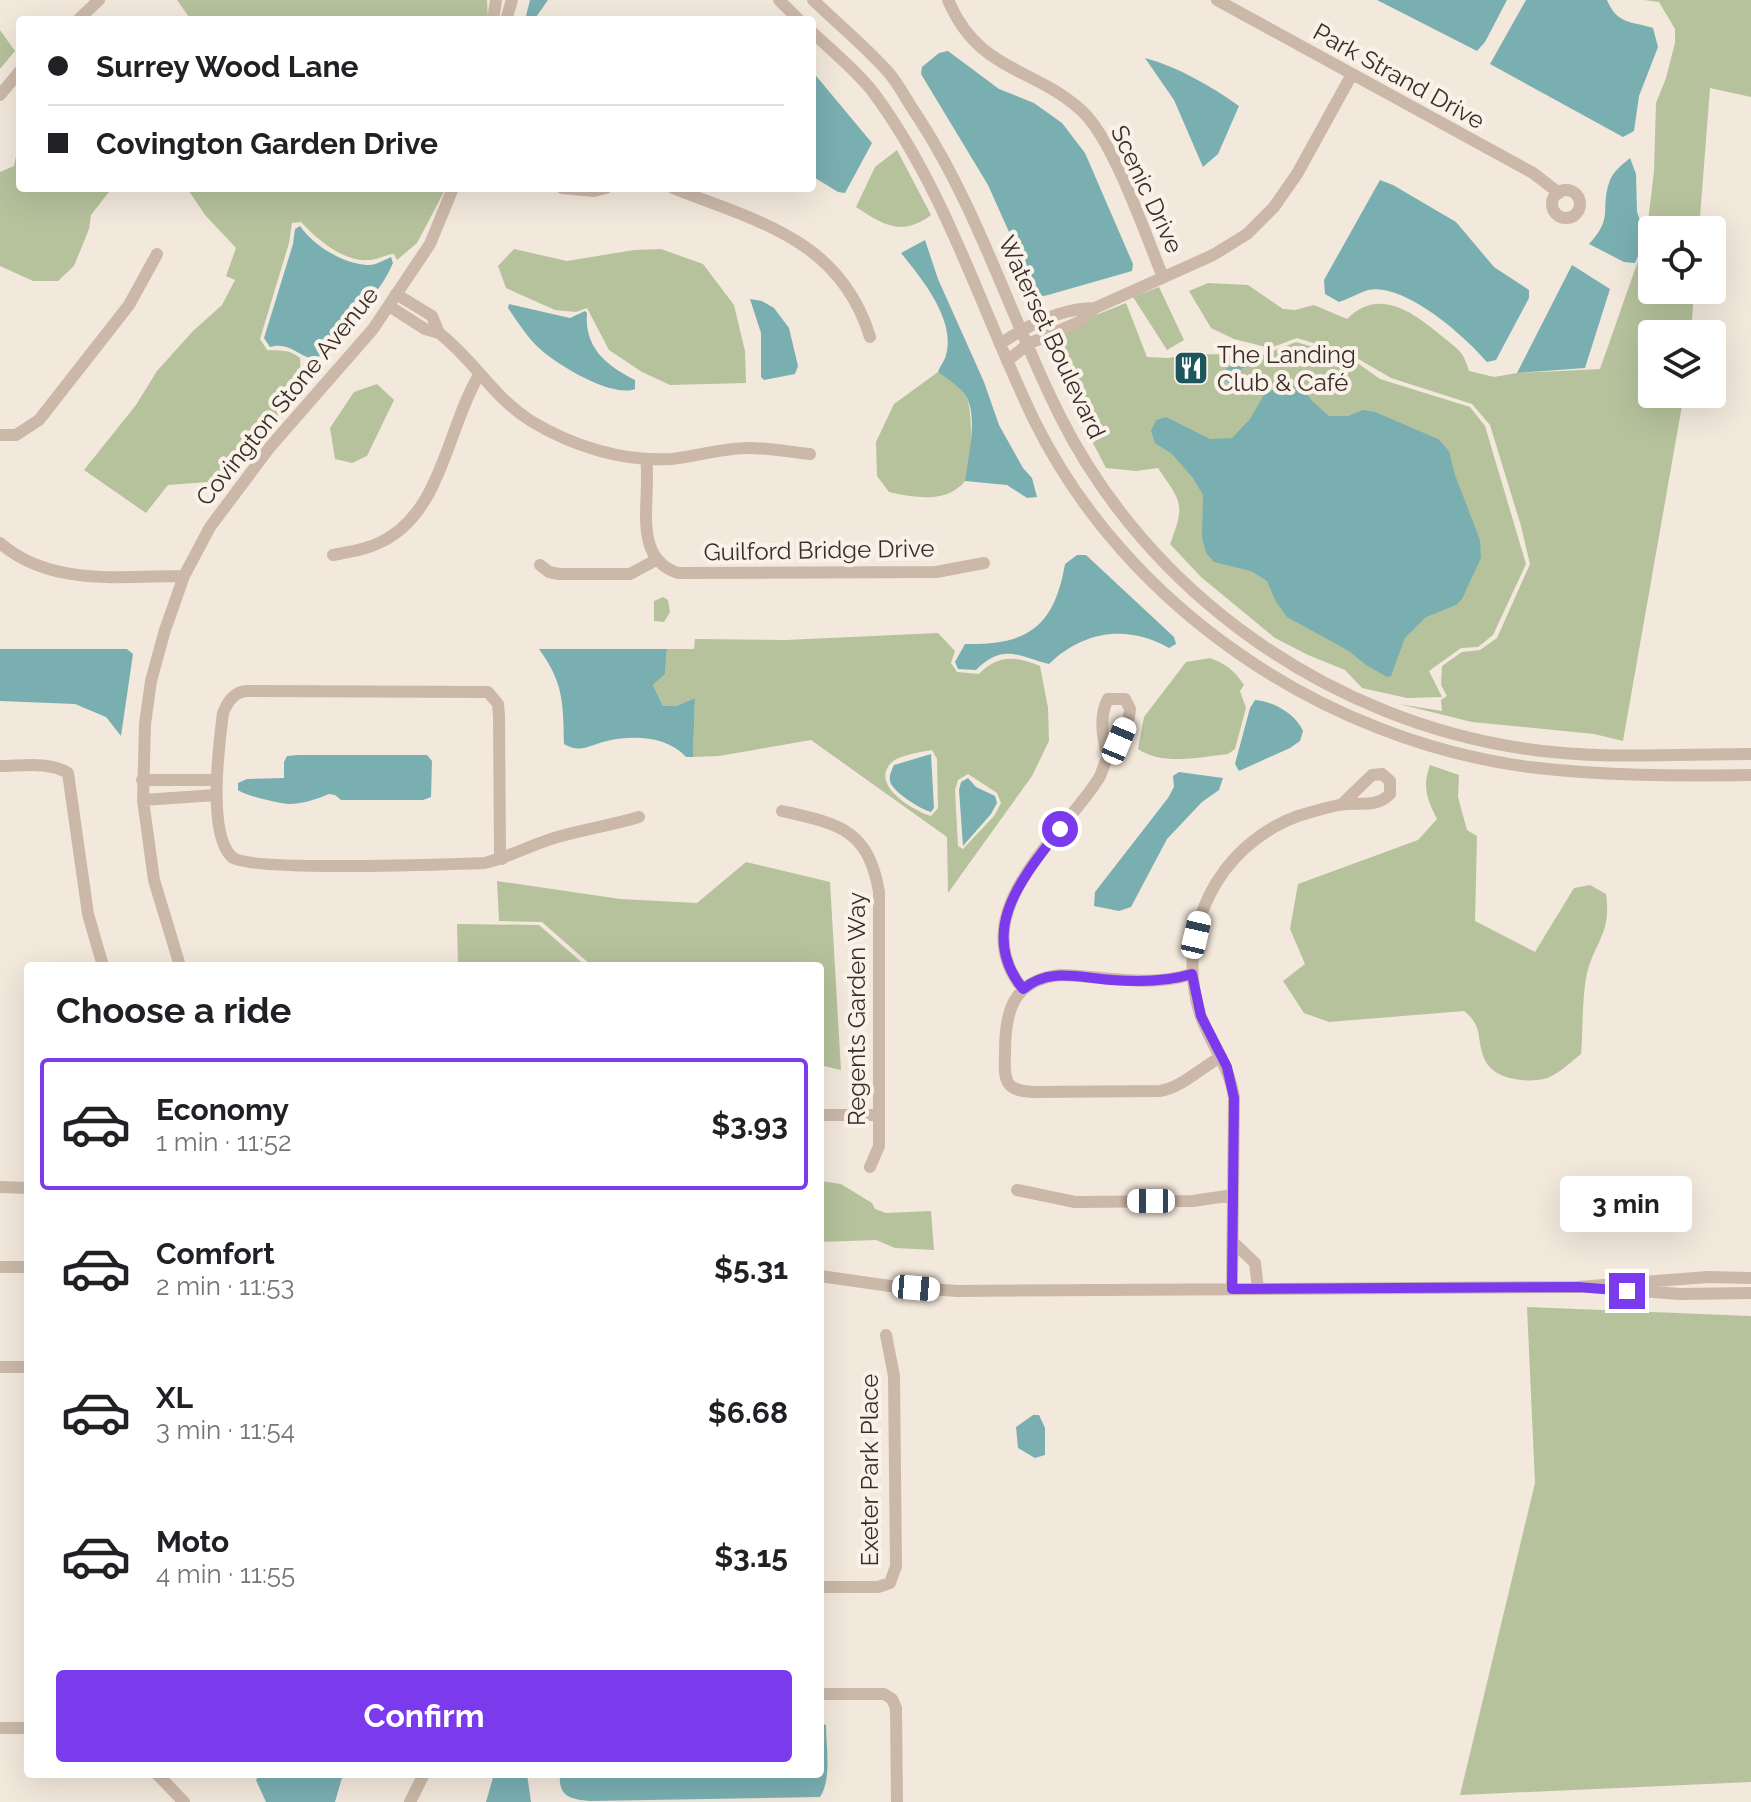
<!DOCTYPE html>
<html lang="en">
<head>
<meta charset="utf-8">
<style>
	:root { --surface:#fff; --page:#f6f6f6; --text:#202124; --muted:#757577; --line:#e0e0e0; --accent:#7c3aed }
	body { margin:0; font-family:Raleway,sans-serif; background:var(--page); color:var(--text); height:100vh; display:flex; flex-direction:column; font-size:30px; white-space:nowrap }
	* { box-sizing:border-box; margin:0 }
	p { font-size:26px; color:var(--muted) }
	.icon { flex:none; width:44px; height:44px; fill:none; stroke:currentColor; stroke-width:2; stroke-linecap:round; stroke-linejoin:round }
	.map { position:relative; flex:1; overflow:hidden }
	.details { position:absolute; left:24px; top:962px; width:800px; height:816px; display:flex; flex-direction:column; background:var(--surface); border-radius:8px; box-shadow:0 8px 32px #0002 }
	.details>* { flex:none }
	.guide { position:absolute; left:16px; top:16px; width:800px; height:176px; border-radius:8px; box-shadow:0 8px 32px #0002; display:grid; align-content:center; height:176px; padding:0 32px; background:var(--surface) }
	.tools { position:absolute; left:1638px; top:216px; display:grid; gap:16px }
	.tools a { display:grid; place-items:center; width:88px; height:88px; border-radius:8px; background:var(--surface); box-shadow:0 8px 32px #0002; font-size:40px }
	.end { position:absolute; width:36px; height:36px; margin:-18px; border:10px solid #7c3aed; background:#fff; box-shadow:0 0 0 4px #fff }
	.from { border-radius:50% }
	.bubble { position:absolute; height:56px; border-radius:8px; background:var(--surface); box-shadow:0 8px 32px #0002; font-size:26px; font-weight:700; line-height:56px; text-align:center }
	.car { position:absolute; width:24px; height:48px; margin:-24px -12px; border-radius:10px; box-shadow:0 0 6px 2px #0007; background:linear-gradient(#fff 24%,#345 0 40%,#fff 0 76%,#345 0 86%,#fff 0) }
	.guide b { display:flex; align-items:center; gap:28px; height:76px; font-size:30px }
	.guide b+b { border-top:2px solid var(--line) }
	.guide i { width:20px; height:20px; background:var(--text) }
	ul { padding:0; list-style:none }
	li { display:flex; align-items:center; gap:24px; height:132px; margin:0 16px 12px; padding:0 16px; border:4px solid transparent; border-radius:8px }
	li div { flex:1 }
	li b { display:block; font-size:30px }
	li em { font-style:normal; font-weight:700 }
	li.current { border-color:var(--accent) }
	li>.icon { width:72px; height:72px; stroke-width:1.5 }
	h2 { padding:0 32px; font-size:36px; line-height:96px }
	.cta { display:flex; gap:16px; margin-top:auto; padding:16px 32px }
	.cta a { flex:1; height:92px; border-radius:8px; background:var(--accent); color:#fff; font-size:32px; font-weight:700; line-height:92px; text-align:center }
	.map>svg:first-child { display:block }
	.green { fill:#b6c29c; fill-rule:evenodd }
	.water { fill:#7aafb1 }
	.lines { fill:none; stroke-linecap:round; stroke-linejoin:round }
	.minor { stroke:#cbb8a8; stroke-width:12 }
	.route { stroke:#7c3aed; stroke-width:10 }
	.labels { text-anchor:middle; dominant-baseline:central; stroke-width:8; stroke-linejoin:round; paint-order:stroke }
	.street-label { font-size:24px; fill:#382d28; stroke:#faf2e9 }
	.poi-label { font-size:24px; fill:#382d28; stroke:#faf2e9; text-anchor:start }
</style>
</head>
<body>
<div class="map">
<svg width="1751" height="1802" viewBox="0 0 1751 1802">
	<rect width="100%" height="100%" fill="#f3e8dc"/>
	<path class="green" d="M177,0H487L488,20H191Z
		M1644,0H1751V97L1710,88L1699,230H1652V290H1694L1691,334H1652V394H1684L1623,741L1594,734L1472,722L1399,704L1442,711L1441,700L1447,696L1441,685L1442,666L1462,652L1480,650L1497,638L1530,564L1521,526L1490,425L1472,404L1391,378L1350,354L1297,338L1270,348L1234,339L1211,328L1189,291L1208,283L1248,285L1283,309L1295,310L1314,305L1347,319C1377,288 1410,310 1437,332C1444,339 1455,345 1461,353C1465,358 1467,365 1469,371L1494,377L1517,373L1600,369L1646,238L1654,171L1656,103L1666,78L1675,43V29L1659,2Z
		M0,30L15,51L0,69Z
		M20,149V188H112L91,215L89,229L74,266L58,281H33L0,266V172L14,166L17,151Z
		M897,150L931,215C902,237 883,225 856,207L875,167Z
		M187,188H446L417,243L397,260L394,254C386,254 378,260 369,260C343,262 318,240 301,222L292,223L289,243L260,339L267,350C282,351 288,349 300,358L301,377L281,412L259,443L238,453L221,481L168,485L146,513L84,470L136,405L157,371L193,331L222,305L235,280L226,276L236,248L205,215Z
		M514,249L567,261L634,250L661,249L703,264L734,305L745,351L746,383L670,385L642,372L609,350L587,308L576,312L555,310L506,288L498,266Z
		M1159,287L1184,340L1167,350L1133,297Z
		M1126,303L1147,357L1168,358L1193,354L1262,355L1296,342L1349,357L1380,379L1470,407L1485,426L1526,564L1493,635L1478,647L1461,648L1429,671L1442,697L1407,698L1362,688L1345,670L1308,655L1275,638L1201,577L1170,544C1186,503 1181,502 1158,468L1136,471L1106,468L1093,443L1083,412L1074,367L1054,332Z
		M938,372C947,378 961,386 966,396C973,409 973,468 965,481C962,486 950,494 944,495C926,500 908,496 889,492L877,476L876,442L894,404Z
		M377,384L394,400L367,456L352,463L335,459L330,428L354,392Z
		M663,597L668,600L670,612L664,622L654,621V601Z
		M938,633L955,651L951,663L957,672L979,674C998,654 1016,656 1040,666L1048,708L1049,741L1032,776L948,893L947,837L811,740L719,756L693,757L695,698L676,706H663L653,685L665,674L667,649H694L695,639L786,640ZM932,750L937,759L938,808L931,816C914,811 871,786 890,764C897,755 922,752 932,750ZM968,774L997,793L1001,803L994,816L963,849L958,846L955,790L958,780Z
		M1210,658C1226,664 1235,671 1244,685L1240,691L1246,708L1235,749L1228,754C1199,757 1163,766 1138,749L1144,717L1186,662Z
		M1430,765L1459,775L1458,797L1467,830L1477,836L1475,921L1535,952L1574,888L1590,885L1606,894C1612,935 1593,943 1586,978C1582,1002 1583,1030 1581,1054C1571,1062 1556,1076 1544,1079C1526,1083 1495,1079 1486,1062C1475,1042 1485,1027 1464,1011L1329,1022L1304,1013L1283,981L1305,964L1290,929L1298,884L1418,840L1437,819C1427,799 1422,787 1430,765Z
		M746,862L830,882L841,1070L820,1065V966H592L542,922L499,921L497,881L620,899L697,903Z
		M457,924L539,925L586,966H458Z
		M820,1181L841,1184L872,1203L875,1209L886,1213L931,1211L934,1250L895,1248L876,1240L820,1242Z
		M1527,1307L1751,1316V1782L1460,1795L1535,1483Z"/>
	<path class="water" d="M530,0H548L534,20H525Z
		M1377,0H1507L1485,42L1477,51Z
		M1526,0H1607C1617,24 1630,21 1653,28L1658,47L1639,96L1634,131L1623,137L1490,64Z
		M948,51L999,89L1034,103L1062,123L1085,153L1133,264L1132,271L1048,295L1043,296L1036,292L988,185L921,74L922,67L939,53Z
		M1145,58C1178,67 1211,86 1239,106L1218,154L1203,167L1174,100Z
		M812,71L872,143L845,193L838,192L812,176Z
		M1630,158L1636,174L1637,212L1646,238L1635,263L1624,262L1589,244C1614,217 1600,211 1609,183C1612,172 1622,165 1630,158Z
		M1380,180L1393,185L1456,222L1494,267L1529,290V298L1496,360L1487,362C1465,336 1404,282 1368,290C1358,293 1349,299 1339,302L1325,294L1324,280Z
		M300,226C314,246 342,263 367,265C375,266 384,260 391,257L393,263C378,298 344,328 320,356L313,359C295,354 289,342 270,347L264,338L293,244L295,229Z
		M925,240L938,279L984,382L999,425L1023,468L1032,478L1037,497L1027,498L1007,485L965,481C968,458 980,411 963,392C956,384 946,378 938,372C940,366 945,360 946,355C956,319 921,278 901,253Z
		M1572,265L1610,289L1585,368L1517,373Z
		M750,299L762,301L774,308L789,328L798,366L795,374L764,380L761,377V333Z
		M509,304L570,318L585,311L587,313C584,348 607,366 635,380V389C612,398 557,365 539,348C527,337 517,321 508,308Z
		M1246,354L1252,362L1236,373L1243,378L1233,390L1221,373Z
		M1285,386L1302,387L1312,401L1329,416H1348L1363,410L1375,412L1438,439L1449,451L1455,475L1480,540L1481,558L1462,599L1456,605L1426,617L1405,638L1391,676L1387,677L1366,665L1349,651L1287,617L1276,602L1267,581L1251,571L1214,562L1206,553L1202,537L1203,495L1193,478L1172,454L1155,443L1151,431L1156,420L1166,417L1210,439L1232,438L1250,419L1265,393Z
		M1077,555H1086L1174,637L1176,644L1169,648C1127,624 1083,631 1049,664C1018,657 1004,642 976,670L958,669L955,662L965,644C1028,645 1054,627 1065,564Z
		M0,649H127L133,654L121,736L106,717L75,704L0,701Z
		M539,649H667L665,674L653,685L663,706H676L695,698L693,757H686C667,736 633,735 607,741C590,745 580,754 564,744C563,704 564,683 539,649Z
		M1255,700C1273,701 1296,714 1303,731L1300,741L1290,748L1239,771L1235,764L1250,708Z
		M931,754L934,808L931,812C919,808 899,796 891,784C888,778 891,771 894,765Z
		M298,755H427L432,761L431,797L423,800H341L335,795L329,794C318,799 301,804 289,804C282,804 243,795 238,790V783L247,779L284,778V762L287,756Z
		M1179,772L1223,778L1219,790L1202,802L1167,839L1131,907L1119,911L1094,906L1095,892L1168,798L1174,787L1173,776Z
		M968,778L976,787L995,796L997,803L991,814L963,846L959,790L961,782Z
		M1033,1415H1039L1045,1428V1455L1035,1458L1018,1448L1016,1427Z
		M820,1723L826,1725C826,1747 832,1779 820,1797L590,1801C571,1799 558,1797 560,1774H820Z
		M261,1774H343L335,1802H266L256,1780Z
		M494,1774H527L531,1802H486Z"/>
	<g class="lines">
		<path class="minor" d="M779,0L799,20
			M813,0C838,24 866,47 889,73C900,86 908,103 918,117C978,209 1010,316 1059,414C1148,594 1330,721 1527,749C1601,760 1677,754 1751,754
			M948,0C979,73 1033,66 1082,111C1114,141 1145,234 1163,277
			M1217,0L1533,173L1559,193
			M78,20L99,0
			M493,20L496,0
			M506,20L512,0
			M812,32C832,51 856,70 873,92C946,190 981,310 1034,420C1126,607 1323,740 1529,767C1603,776 1677,776 1751,775
			M0,95L20,71
			M562,188L594,191L606,188
			M673,188C758,222 840,239 870,337
			M1552 204a14 14 0 1 1 28 0a14 14 0 1 1-28 0Z
			M389,306L425,329L439,333L432,316L396,294
			M439,333C473,359 494,398 531,421C572,446 623,462 671,459C697,456 723,448 749,448C770,448 790,452 810,454
			M1000,344C1028,325 1061,308 1095,308
			M1007,361L1028,344L1079,322L1095,308L1213,255L1247,234L1274,207L1297,174L1351,76
			M0,435H16L39,420L129,305L157,254
			M646,459C652,497 630,557 678,573L936,572L984,563
			M0,543C51,587 121,576 184,576
			M333,555C349,552 365,550 381,542C442,513 447,428 479,375
			M540,565L549,572L559,574H630L656,560
			M0,766C21,766 49,761 68,773L88,914L103,966
			M142,780H215
			M143,800L216,795
			M782,811C838,824 868,828 879,892V1146L870,1167
			M502,859L500,852L499,716L498,704L488,692L247,691C234,692 228,701 223,713C219,745 207,834 232,857C249,872 449,864 484,863C511,857 534,843 561,836C587,829 612,825 639,817
			M180,966L154,880L143,800L145,724L151,681L165,630L184,576L210,527L270,447L373,329L430,244L453,188
			M1192,974C1148,988 1104,976 1060,975C1013,980 1005,1011 1005,1052C1005,1062 1003,1076 1009,1084C1014,1091 1025,1091 1032,1092L1160,1091C1181,1088 1202,1067 1221,1057
			M1023,989C962,915 1059,839 1097,781C1102,775 1103,766 1107,759C1112,749 1108,758 1115,750C1123,740 1129,722 1130,709L1125,699H1108C1099,715 1102,739 1108,756
			M820,1115H879
			M0,1187L28,1188
			M1017,1190L1075,1202L1193,1201L1233,1195
			M1234,1243L1255,1263L1258,1289
			M0,1267H28
			M820,1276L890,1286L957,1291L1578,1287L1708,1277L1751,1278
			M1232,1289L1234,1098C1230,1066 1210,1044 1200,1014C1174,933 1218,845 1298,816C1311,812 1325,808 1339,805C1357,801 1376,809 1390,794V781L1382,774L1372,775L1342,804
			M1613,1289L1680,1294L1751,1293
			M0,1367H28
			M820,1587H878L890,1583L896,1566L894,1376L886,1335
			M820,1694H884L892,1699L896,1708L897,1802
			M0,1728H28
			M157,1774L184,1802
			M410,1802L424,1774"/>
	</g>
	<g class="lines">
		<path class="route" d="M1060,829C1024,876 976,930 1023,989C1050,967 1080,978 1112,980C1139,982 1166,982 1192,974L1201,1016L1227,1067L1234,1098L1232,1289L1578,1287L1627,1291"/>
	</g>
	<defs>
		<g id="restaurant-square" transform="scale(1.8)"><rect x="-9" y="-9" width="18" height="18" rx="4" fill="#1c575b" stroke="#faf2e9"/><path d="M-5-6h1v4h1v-4h1v4h1v-4h1v5L-1.5 .5V6h-2V.5L-5-1ZM5-6V6H3V1.5H1.5Q1.5-4 5-6Z" fill="#fff"/></g>
	</defs>
	<g fill-rule="evenodd">
		<use href="#restaurant-square" x="1191" y="368"/>
	</g>
	<g class="labels">
		<g class="street-label">
			<text transform="translate(1399 76) rotate(29)">Park Strand Drive</text>
			<text transform="translate(1147 189) rotate(65)">Scenic Drive</text>
			<text transform="translate(1052 337) rotate(65)">Waterset Boulevard</text>
			<text transform="translate(287 396) rotate(-51)">Covington Stone Avenue</text>
			<text transform="translate(819 550) rotate(-1)">Guilford Bridge Drive</text>
			<text transform="translate(856 1009) rotate(-90)">Regents Garden Way</text>
			<text transform="translate(869 1470) rotate(-90)">Exeter Park Place</text>
		</g>
		<g class="poi-label">
			<text x="1217" y="354">The Landing<tspan x="1217" dy="28">Club &amp; Café</tspan></text>
		</g>
	</g>
</svg>
<div class="tools">
<a><svg class="icon" aria-label="locate" viewBox="0 0 24 24"><circle cx="12" cy="12" r="6"/><path d="M12 2v4M12 18v4M2 12h4M18 12h4"/></svg></a>
<a><svg class="icon" aria-label="layers" viewBox="0 0 24 24"><path d="M12 4l9 5-9 5-9-5zM3 14l9 5 9-5"/></svg></a>
</div>
<i class="end from" style="left:1060px;top:829px"></i>
<i class="end" style="left:1627px;top:1291px"></i>
<div class="bubble" style="left:1560px;top:1176px;width:132px">3 min</div>
<i class="car" style="left:1119px;top:741px;rotate:23deg"></i>
<i class="car" style="left:1196px;top:935px;rotate:13deg"></i>
<i class="car" style="left:1151px;top:1201px;rotate:270deg"></i>
<i class="car" style="left:916px;top:1288px;rotate:95deg"></i>
<div class="guide">
<b><i class="from"></i>Surrey Wood Lane</b>
<b><i></i>Covington Garden Drive</b>
</div>
<section class="details">
<h2>Choose a ride</h2>
<ul>
<li class="current"><svg class="icon" aria-label="car" viewBox="0 0 24 24"><path d="M5 17H2v-5l4-1 3-4h7l3 4 3 1v5h-3M9 17h6M6 11h13"/><circle cx="7" cy="17" r="2"/><circle cx="17" cy="17" r="2"/></svg><div><b>Economy</b><p>1 min · 11:52</p></div><em>$3.93</em></li>
<li><svg class="icon" aria-label="car" viewBox="0 0 24 24"><path d="M5 17H2v-5l4-1 3-4h7l3 4 3 1v5h-3M9 17h6M6 11h13"/><circle cx="7" cy="17" r="2"/><circle cx="17" cy="17" r="2"/></svg><div><b>Comfort</b><p>2 min · 11:53</p></div><em>$5.31</em></li>
<li><svg class="icon" aria-label="car" viewBox="0 0 24 24"><path d="M5 17H2v-5l4-1 3-4h7l3 4 3 1v5h-3M9 17h6M6 11h13"/><circle cx="7" cy="17" r="2"/><circle cx="17" cy="17" r="2"/></svg><div><b>XL</b><p>3 min · 11:54</p></div><em>$6.68</em></li>
<li><svg class="icon" aria-label="car" viewBox="0 0 24 24"><path d="M5 17H2v-5l4-1 3-4h7l3 4 3 1v5h-3M9 17h6M6 11h13"/><circle cx="7" cy="17" r="2"/><circle cx="17" cy="17" r="2"/></svg><div><b>Moto</b><p>4 min · 11:55</p></div><em>$3.15</em></li>
</ul>
<div class="cta"><a>Confirm</a></div>
</section>
</div>
</body>
</html>
